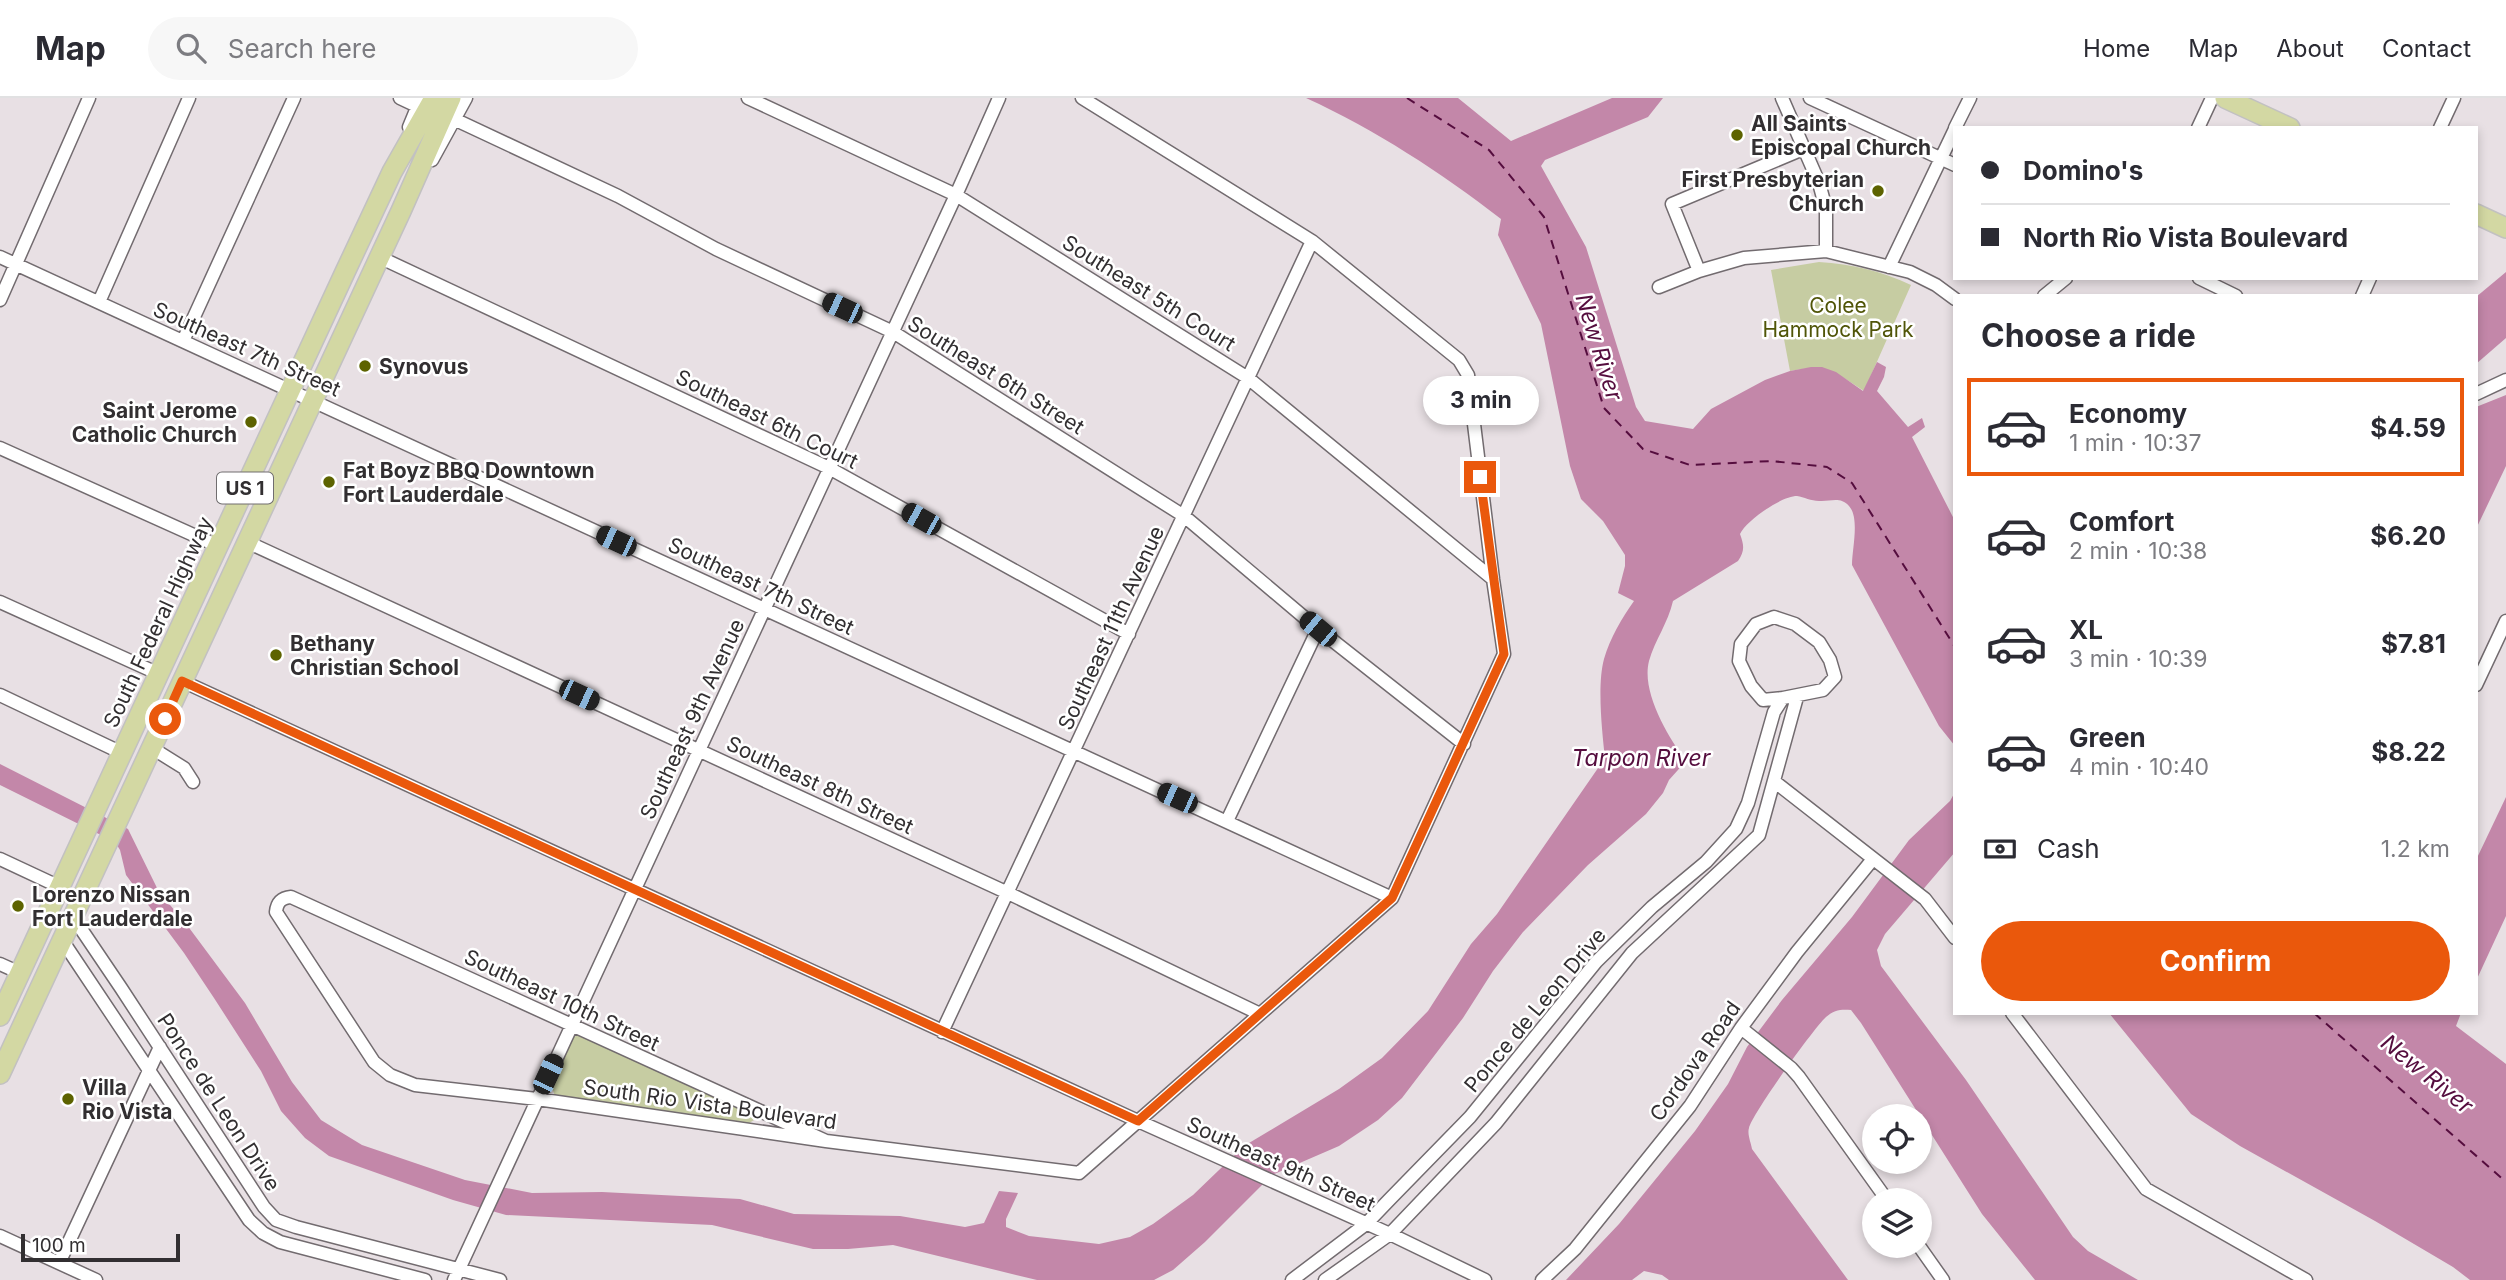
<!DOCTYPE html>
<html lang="en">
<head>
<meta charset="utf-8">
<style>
	:root { --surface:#fff; --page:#f7f7f7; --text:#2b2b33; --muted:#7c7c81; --line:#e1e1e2; --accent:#ea580c }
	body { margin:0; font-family:Inter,sans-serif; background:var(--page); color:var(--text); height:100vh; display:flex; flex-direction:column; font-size:26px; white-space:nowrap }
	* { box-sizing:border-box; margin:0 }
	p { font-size:23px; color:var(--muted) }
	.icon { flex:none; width:38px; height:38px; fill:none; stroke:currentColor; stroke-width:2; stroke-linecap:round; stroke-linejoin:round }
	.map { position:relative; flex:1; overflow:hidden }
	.details { position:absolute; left:1953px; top:196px; width:525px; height:721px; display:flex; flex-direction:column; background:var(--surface); border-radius:0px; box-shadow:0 4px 10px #0003 }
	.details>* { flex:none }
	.banner { position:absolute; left:1953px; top:28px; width:525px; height:154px; border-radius:0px; box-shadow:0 4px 10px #0003; display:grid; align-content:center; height:154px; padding:0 28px; background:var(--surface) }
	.controls { position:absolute; left:1862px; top:1006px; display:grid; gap:14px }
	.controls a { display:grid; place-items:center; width:70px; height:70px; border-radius:50%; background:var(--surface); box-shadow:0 4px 10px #0003; font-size:35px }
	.scale { position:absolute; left:21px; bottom:18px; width:159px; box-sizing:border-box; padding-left:7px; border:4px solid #322f31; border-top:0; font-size:19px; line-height:24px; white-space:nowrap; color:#322f31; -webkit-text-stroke:5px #fff; paint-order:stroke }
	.end { position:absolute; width:32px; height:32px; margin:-16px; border:9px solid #ea580c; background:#fff; box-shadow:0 0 0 4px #fff }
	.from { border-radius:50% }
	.bubble { position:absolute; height:49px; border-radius:24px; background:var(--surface); box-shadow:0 4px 10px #0003; font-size:23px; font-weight:700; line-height:49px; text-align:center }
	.car { position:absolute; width:21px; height:42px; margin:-21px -10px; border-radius:9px; box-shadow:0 0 5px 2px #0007; background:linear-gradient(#222 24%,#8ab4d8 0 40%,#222 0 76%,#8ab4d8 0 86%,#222 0) }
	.banner b { display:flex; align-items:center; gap:24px; height:66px; font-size:26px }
	.banner b+b { border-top:2px solid var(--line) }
	.banner i { width:18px; height:18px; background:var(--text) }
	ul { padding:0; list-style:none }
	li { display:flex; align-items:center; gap:21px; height:98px; margin:0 14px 10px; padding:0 14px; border:4px solid transparent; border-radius:0px }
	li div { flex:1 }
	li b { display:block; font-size:26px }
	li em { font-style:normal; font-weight:700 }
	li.on { border-color:var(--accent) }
	li>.icon { width:63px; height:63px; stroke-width:1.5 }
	h2 { padding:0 28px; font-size:32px; line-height:84px }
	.pay { display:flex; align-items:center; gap:18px; height:77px; padding:0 28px; font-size:26px }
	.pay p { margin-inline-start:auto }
	.cta { display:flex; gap:14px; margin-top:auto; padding:14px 28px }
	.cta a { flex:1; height:80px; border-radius:42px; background:var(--accent); color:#fff; font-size:28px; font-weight:700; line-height:80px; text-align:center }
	header { display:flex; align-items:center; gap:42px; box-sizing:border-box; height:98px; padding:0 35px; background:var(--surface); border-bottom:2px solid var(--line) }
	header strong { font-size:33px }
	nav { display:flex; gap:38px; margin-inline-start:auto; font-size:24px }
	.search { width:490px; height:63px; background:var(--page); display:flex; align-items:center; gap:18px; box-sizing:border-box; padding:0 24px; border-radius:38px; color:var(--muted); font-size:26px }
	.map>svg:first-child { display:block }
	.green { fill:#c6cca2 }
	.water { fill:#c387a9 }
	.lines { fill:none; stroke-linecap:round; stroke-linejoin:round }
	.ferry { stroke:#550d3e; stroke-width:2; stroke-dasharray:9 7; stroke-linecap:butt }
	.street-casing { stroke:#726b6f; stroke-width:15 }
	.primary-casing { stroke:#c2c1c1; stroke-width:22 }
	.street { stroke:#fff; stroke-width:12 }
	.primary { stroke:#d3d8a3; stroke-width:19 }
	.route { stroke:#ea580c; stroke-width:9 }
	.poi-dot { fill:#5d6300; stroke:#fff; stroke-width:2.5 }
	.labels { text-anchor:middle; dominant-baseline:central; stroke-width:5; stroke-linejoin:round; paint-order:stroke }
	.shield { fill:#fff; stroke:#706d6f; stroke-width:2 }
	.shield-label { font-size:19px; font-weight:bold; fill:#322f31 }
	.poi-label { font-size:21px; font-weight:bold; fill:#322f31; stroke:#fff; text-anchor:start }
	.street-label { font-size:21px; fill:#322f31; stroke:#fff }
	.park-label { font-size:21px; fill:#505508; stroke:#fff }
	.water-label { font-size:23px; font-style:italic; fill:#550d3e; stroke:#fff }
</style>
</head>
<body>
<header>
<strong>Map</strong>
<div class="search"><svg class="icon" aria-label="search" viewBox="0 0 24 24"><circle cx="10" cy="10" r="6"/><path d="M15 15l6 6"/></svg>Search here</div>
<nav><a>Home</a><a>Map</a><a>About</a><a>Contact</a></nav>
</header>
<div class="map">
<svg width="2506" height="1182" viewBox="0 0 2506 1182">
	<rect width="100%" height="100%" fill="#e8e0e4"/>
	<path class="green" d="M1819,164C1852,166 1881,173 1911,187L1864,293C1836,274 1824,266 1790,273L1771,172Z
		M580,937L751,1013L754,1022L746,1027L555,998L551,987L572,939Z"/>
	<path class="water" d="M1306,0H1458L1511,43L1612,0H1663L1648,19L1545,62L1541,68L1586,149L1636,309L1645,323L1693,331L1711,311L1765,282L1790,273L1811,269H1822L1836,274L1863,293L1877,264L1886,269L1884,279L1877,293L1908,329L1922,320L1925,329L1912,339L1955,423V648L1939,628L1852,467C1852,451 1860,420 1849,408C1840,398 1830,404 1819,403C1811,403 1804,399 1797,398C1781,398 1746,423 1740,436C1744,447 1745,453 1738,463L1673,503C1668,525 1655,542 1649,563C1641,594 1668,639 1686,663L1669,682L1663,695L1646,716L1588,767L1523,834L1493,873L1463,920L1402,1000L1378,1022L1339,1048L1272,1077L1205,1144L1173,1172L1154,1182H1037L893,1147L848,1151H813L712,1127L506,1117L453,1102L329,1058L305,1040L281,1013L261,973L214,900L184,855L126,777L120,752L115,744L0,687V666L128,731L159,794L187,827L245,905L292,984L321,1022L362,1047L465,1082L532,1095L602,1094L740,1101L794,1116L900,1118L965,1129L984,1125L999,1093L1018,1095L1006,1121V1129L1029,1138L1099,1146L1130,1139L1153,1126L1193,1097L1244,1048L1339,991L1382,960L1428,913L1471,846L1497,816L1605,660C1602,633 1597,587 1604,561C1610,540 1622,520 1634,503L1618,495L1625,468V457L1603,423L1581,401L1570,368L1541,226L1498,137L1501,121C1440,74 1376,32 1306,0Z
		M2506,174V240L2476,266V199Z
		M2506,297V368L2476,431V309Z
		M1955,694V754L1885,836L1877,852L1881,868L1966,982L2073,1139L2088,1153L2138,1182H2035L1982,1116L1861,925L1851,912C1841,911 1834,912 1826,919C1814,930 1752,1016 1749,1030C1747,1036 1751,1045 1752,1051L1848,1182H1669L1662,1177L1644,1173L1632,1182H1566L1619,1126L1695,1033L1728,986L1747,949L1782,902L1852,819L1909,742L1950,703Z
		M2506,699V818L2476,883V762Z
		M2109,915H2461L2456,928L2506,966V1182H2470L2453,1169L2375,1123L2240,1048L2191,1016Z"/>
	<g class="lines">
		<path class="ferry" d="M1407,0L1489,52L1544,119L1604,310L1643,351L1690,367L1772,363L1827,369L1852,385L1955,549
			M2314,915L2506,1084"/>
		<g class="street-casing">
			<path id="street" d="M400,0L417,8
				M748,0L956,97L1248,280L1493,481
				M1782,0L1819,85L1826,111V153
				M1810,0L1955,67
				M456,22L618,98L716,151L893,234L1184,418L1318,531L1464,646
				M409,29L421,0
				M1955,30L1970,0
				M2198,30L2212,0
				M2440,30L2454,0
				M432,62L466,0
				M0,159L1392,800
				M379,159L829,370L1129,536
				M1889,169L1955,31
				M1699,173L1672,106L1803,51
				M2199,180L2236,198
				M1659,189L1699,173L1744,160L1826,153L1910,174L1936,187L1955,201
				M2044,198L2066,180
				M2362,198L2370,180
				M0,202L89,0
				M99,204L189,0
				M183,243L294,0
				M2476,296L2506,282
				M0,350L218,448
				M247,444L1008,795L1260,916
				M0,504L159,576
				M182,583L1138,1023L1390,1136L1485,1182
				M2476,587L2506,523
				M0,597L122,655
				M152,650L184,670L193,684
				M1775,684L1925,801L1955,840
				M1227,723L1318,531
				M0,761L60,789
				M73,819L121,890L264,1109L276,1122L296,1129L500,1182
				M62,842L249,1122L263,1135L280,1144L425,1182
				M0,866L20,875
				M2012,915L2146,1091L2306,1182
				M1741,930L1791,970L1799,979L1887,1102
				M942,934L1312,143
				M826,1043L291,799C281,800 277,804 276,814L374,964L390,977L415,987L537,1001L826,1043L1079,1075L1392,800L1504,556L1493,481L1468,277L1459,262L1312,143L1082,0
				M0,1138L96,1182
				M1919,1148L1943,1182
				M59,1165L160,949
				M454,1182L956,97L999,0
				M1292,1182L1366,1126L1389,1102L1470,1019L1596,864L1652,809L1706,764L1736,731L1748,705L1774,614L1783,600L1823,592L1835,579L1830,562L1819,544L1795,526L1774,519L1756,526L1741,546L1739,563L1751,588L1763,602L1783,600
				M1325,1182L1390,1136L1496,1025L1632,855L1759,737L1797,599
				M1542,1182L1575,1151L1690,1008L1741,930L1797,854L1873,761"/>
		</g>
		<g class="primary-casing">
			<path id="primary" d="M2225,0L2290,30
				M2476,116L2506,130
				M0,918L346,172L392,74L434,0
				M0,976L401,113L451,0"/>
		</g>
		<use href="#street" class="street"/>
		<use href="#primary" class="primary"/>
	</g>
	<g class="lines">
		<path class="route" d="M165,621L182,583L1138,1023L1392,800L1504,556L1480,379"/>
	</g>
	<g class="poi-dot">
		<circle cx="1737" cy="37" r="7"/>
		<circle cx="1878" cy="93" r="7"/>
		<circle cx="365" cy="268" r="7"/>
		<circle cx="251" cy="324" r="7"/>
		<circle cx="329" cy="384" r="7"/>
		<circle cx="276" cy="557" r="7"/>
		<circle cx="18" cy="808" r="7"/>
		<circle cx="68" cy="1001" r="7"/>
	</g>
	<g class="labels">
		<rect class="shield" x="217" y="374.5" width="56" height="31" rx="5"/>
		<g class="shield-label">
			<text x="245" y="390">US 1</text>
		</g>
		<g class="poi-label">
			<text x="1751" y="25">All Saints<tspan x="1751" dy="24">Episcopal Church</tspan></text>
			<text x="1864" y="81" text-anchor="end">First Presbyterian<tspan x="1864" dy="24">Church</tspan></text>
			<text x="379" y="268">Synovus</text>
			<text x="237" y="312" text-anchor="end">Saint Jerome<tspan x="237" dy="24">Catholic Church</tspan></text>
			<text x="343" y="372">Fat Boyz BBQ Downtown<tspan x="343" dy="24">Fort Lauderdale</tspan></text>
			<text x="290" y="545">Bethany<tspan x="290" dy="24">Christian School</tspan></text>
			<text x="32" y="796">Lorenzo Nissan<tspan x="32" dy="24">Fort Lauderdale</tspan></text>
			<text x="82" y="989">Villa<tspan x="82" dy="24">Rio Vista</tspan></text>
		</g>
		<g class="street-label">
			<text transform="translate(1149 195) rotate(32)">Southeast 5th Court</text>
			<text transform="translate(247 251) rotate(24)">Southeast 7th Street</text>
			<text transform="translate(996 277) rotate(32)">Southeast 6th Street</text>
			<text transform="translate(767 321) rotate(26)">Southeast 6th Court</text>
			<text transform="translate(761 488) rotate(25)">Southeast 7th Street</text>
			<text transform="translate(158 524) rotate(-65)">South Federal Highway</text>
			<text transform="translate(1111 530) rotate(-65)">Southeast 11th Avenue</text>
			<text transform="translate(692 621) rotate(-65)">Southeast 9th Avenue</text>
			<text transform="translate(820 687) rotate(25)">Southeast 8th Street</text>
			<text transform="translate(562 902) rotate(25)">Southeast 10th Street</text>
			<text transform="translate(1535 912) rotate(-50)">Ponce de Leon Drive</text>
			<text transform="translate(1695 963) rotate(-55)">Cordova Road</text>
			<text transform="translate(219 1004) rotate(57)">Ponce de Leon Drive</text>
			<text transform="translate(710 1006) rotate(8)">South Rio Vista Boulevard</text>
			<text transform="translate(1281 1066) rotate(24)">Southeast 9th Street</text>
		</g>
		<g class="park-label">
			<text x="1838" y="207">Colee<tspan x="1838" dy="24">Hammock Park</tspan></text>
		</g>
		<g class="water-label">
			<text transform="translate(1599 249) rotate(73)">New River</text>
			<text x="1641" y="660">Tarpon River</text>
			<text transform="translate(2427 976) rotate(39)">New River</text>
		</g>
	</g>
</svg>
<div class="controls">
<a><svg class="icon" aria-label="locate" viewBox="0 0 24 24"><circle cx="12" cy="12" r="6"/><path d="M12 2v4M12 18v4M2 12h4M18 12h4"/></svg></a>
<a><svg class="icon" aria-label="layers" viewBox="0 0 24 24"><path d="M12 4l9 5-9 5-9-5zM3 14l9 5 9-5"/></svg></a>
</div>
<div class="scale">100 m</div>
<i class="end from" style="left:165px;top:621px"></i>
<i class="end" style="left:1480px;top:379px"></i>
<div class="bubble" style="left:1423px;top:278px;width:116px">3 min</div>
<i class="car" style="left:842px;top:210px;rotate:295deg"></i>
<i class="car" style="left:921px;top:421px;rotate:299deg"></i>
<i class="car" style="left:616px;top:443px;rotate:295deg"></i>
<i class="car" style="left:1318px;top:531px;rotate:310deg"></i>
<i class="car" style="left:579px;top:597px;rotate:115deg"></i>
<i class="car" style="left:1177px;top:700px;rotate:294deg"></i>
<i class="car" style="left:548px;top:976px;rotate:25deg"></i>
<div class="banner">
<b><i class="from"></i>Domino's</b>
<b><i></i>North Rio Vista Boulevard</b>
</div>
<section class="details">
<h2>Choose a ride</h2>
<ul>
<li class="on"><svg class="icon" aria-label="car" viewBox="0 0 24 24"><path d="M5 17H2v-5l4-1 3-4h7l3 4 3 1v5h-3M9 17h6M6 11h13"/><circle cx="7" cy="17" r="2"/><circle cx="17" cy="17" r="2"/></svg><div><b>Economy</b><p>1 min · 10:37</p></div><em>$4.59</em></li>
<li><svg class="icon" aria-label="car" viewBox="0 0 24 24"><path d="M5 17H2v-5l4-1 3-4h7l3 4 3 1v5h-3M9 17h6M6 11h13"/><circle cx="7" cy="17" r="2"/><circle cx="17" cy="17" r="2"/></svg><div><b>Comfort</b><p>2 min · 10:38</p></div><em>$6.20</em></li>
<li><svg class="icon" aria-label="car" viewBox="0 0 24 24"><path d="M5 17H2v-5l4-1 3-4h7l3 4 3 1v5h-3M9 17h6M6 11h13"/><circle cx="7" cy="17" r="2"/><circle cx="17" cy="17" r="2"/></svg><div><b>XL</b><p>3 min · 10:39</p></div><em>$7.81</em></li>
<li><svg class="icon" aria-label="car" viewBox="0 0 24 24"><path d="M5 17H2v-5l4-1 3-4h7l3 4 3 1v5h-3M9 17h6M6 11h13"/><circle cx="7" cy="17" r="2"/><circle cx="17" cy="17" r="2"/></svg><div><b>Green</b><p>4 min · 10:40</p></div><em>$8.22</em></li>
</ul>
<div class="pay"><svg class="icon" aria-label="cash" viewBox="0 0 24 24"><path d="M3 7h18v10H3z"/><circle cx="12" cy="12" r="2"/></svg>Cash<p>1.2 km</p></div>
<div class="cta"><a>Confirm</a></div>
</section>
</div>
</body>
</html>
